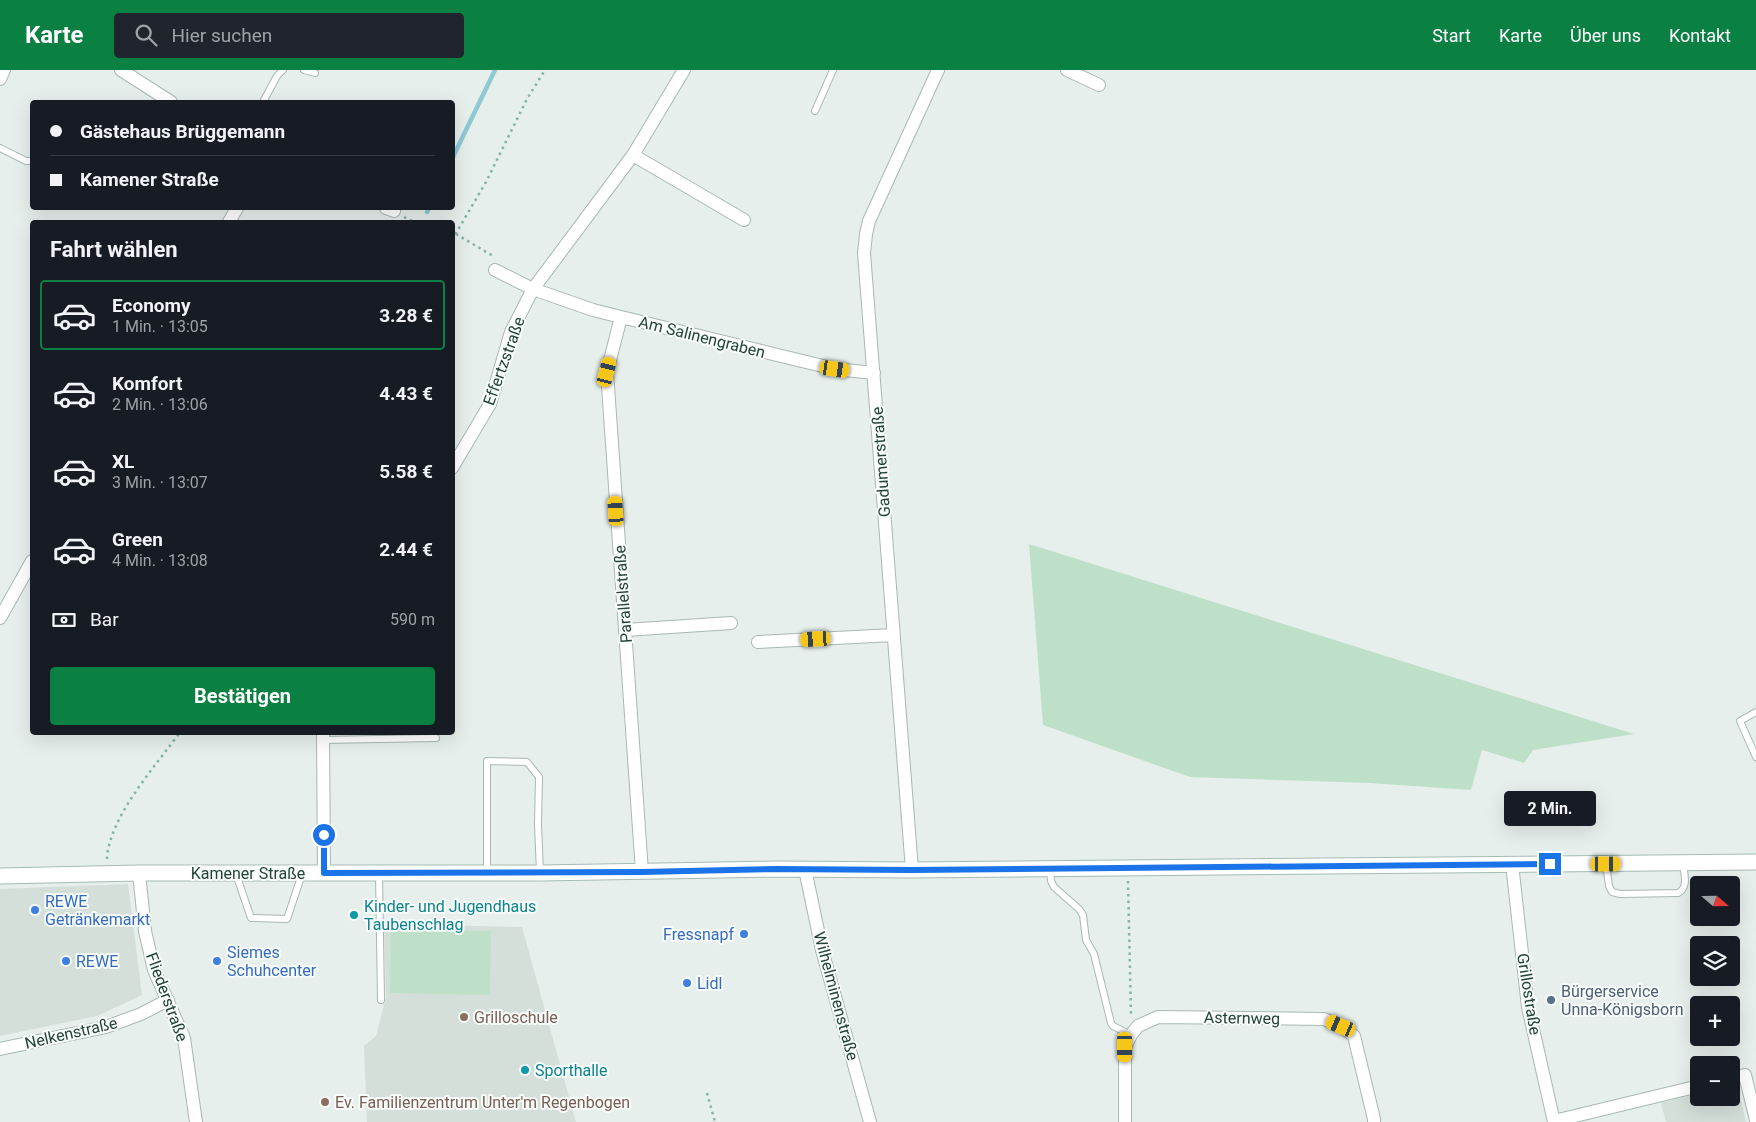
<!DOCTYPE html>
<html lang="de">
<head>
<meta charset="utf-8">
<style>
	:root { --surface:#171b24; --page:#20242c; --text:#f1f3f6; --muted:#9ea1a6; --line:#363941; --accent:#0b8043 }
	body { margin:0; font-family:Roboto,sans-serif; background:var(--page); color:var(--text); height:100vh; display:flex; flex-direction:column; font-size:19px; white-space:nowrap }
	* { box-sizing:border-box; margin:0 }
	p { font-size:16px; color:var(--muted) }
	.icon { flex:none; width:28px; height:28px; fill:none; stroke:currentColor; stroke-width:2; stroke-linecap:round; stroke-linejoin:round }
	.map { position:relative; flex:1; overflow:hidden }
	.details { position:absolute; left:30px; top:150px; width:425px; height:515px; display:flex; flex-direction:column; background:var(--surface); border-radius:5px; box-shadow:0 5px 20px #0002 }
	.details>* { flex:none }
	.top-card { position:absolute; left:30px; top:30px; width:425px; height:110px; border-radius:5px; box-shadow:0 5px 20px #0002; display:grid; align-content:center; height:110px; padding:0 20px; background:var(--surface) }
	.needle { width:32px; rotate:110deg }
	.tools { position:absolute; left:1690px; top:806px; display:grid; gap:10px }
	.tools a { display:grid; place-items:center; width:50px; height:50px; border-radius:5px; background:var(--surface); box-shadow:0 5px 20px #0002; font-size:25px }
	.end { position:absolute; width:22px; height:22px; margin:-11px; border:6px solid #1a73e8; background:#fff; box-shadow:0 0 0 2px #fff }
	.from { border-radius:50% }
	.bubble { position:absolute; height:35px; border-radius:5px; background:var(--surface); box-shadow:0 5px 20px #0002; font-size:16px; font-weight:700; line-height:35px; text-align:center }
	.car { position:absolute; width:15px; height:30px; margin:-15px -8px; border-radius:6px; box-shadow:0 0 4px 1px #0007; background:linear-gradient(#f5c518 24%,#345 0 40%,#f5c518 0 76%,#345 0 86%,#f5c518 0) }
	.top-card b { display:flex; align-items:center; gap:18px; height:48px; font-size:19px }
	.top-card b+b { border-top:1px solid var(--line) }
	.top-card i { width:12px; height:12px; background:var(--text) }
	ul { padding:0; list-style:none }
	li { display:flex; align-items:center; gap:15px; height:70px; margin:0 10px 8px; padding:0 10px; border:2px solid transparent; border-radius:5px }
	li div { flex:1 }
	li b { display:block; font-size:19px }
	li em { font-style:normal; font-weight:700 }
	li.current { border-color:var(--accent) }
	li>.icon { width:45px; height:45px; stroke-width:1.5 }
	h2 { padding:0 20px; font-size:22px; line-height:60px }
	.pay { display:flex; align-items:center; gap:12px; height:55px; padding:0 20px; font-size:19px }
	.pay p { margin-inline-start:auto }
	.primary-button { display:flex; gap:10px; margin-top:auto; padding:10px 20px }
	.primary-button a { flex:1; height:58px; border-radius:5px; background:var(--accent); color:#fff; font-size:20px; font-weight:700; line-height:58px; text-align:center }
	header { display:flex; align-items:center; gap:30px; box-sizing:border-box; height:70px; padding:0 25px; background:var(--accent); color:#fff }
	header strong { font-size:24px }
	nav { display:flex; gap:28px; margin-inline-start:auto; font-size:18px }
	.search { width:350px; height:45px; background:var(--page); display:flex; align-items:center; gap:12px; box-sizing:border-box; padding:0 18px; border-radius:5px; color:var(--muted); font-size:19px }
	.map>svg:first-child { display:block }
	.built { fill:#d4dfda }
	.green { fill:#bfe0c8 }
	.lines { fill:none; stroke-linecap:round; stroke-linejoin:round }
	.stream { stroke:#8ec9d4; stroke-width:4.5 }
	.lane-casing { stroke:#a8b8b2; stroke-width:8 }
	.street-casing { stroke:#a8b8b2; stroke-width:14 }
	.secondary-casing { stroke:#a4bbb3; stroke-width:17 }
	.path { stroke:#86b3a5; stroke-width:2.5; stroke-dasharray:2.5 4; stroke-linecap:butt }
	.lane { stroke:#fff; stroke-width:6 }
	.street { stroke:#fff; stroke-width:12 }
	.secondary { stroke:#fff; stroke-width:15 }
	.route { stroke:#1a73e8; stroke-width:6 }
	.shop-dot { fill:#3f7fe0; stroke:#f7fbf9; stroke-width:2 }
	.culture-dot { fill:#0f9aa8; stroke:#f7fbf9; stroke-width:2 }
	.service-dot { fill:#5c6f8a; stroke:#f7fbf9; stroke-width:2 }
	.education-dot { fill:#8d6e63; stroke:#f7fbf9; stroke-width:2 }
	.labels { text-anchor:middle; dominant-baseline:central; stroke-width:4; stroke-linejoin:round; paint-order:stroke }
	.street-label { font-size:16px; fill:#24423a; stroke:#f7fbf9 }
	.shop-label { font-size:16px; fill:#366cbe; stroke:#f7fbf9; text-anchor:start }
	.culture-label { font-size:16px; fill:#0d838f; stroke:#f7fbf9; text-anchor:start }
	.service-label { font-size:16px; fill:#4e5e75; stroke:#f7fbf9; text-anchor:start }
	.education-label { font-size:16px; fill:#785e54; stroke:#f7fbf9; text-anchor:start }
</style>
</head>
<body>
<header>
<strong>Karte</strong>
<div class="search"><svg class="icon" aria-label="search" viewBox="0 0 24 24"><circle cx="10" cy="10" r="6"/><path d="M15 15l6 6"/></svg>Hier suchen</div>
<nav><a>Start</a><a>Karte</a><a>Über uns</a><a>Kontakt</a></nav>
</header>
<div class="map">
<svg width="1756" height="1052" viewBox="0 0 1756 1052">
	<rect width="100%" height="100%" fill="#e6efeb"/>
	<path class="built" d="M128,814L142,925L97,946L0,966V819Z
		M384,854L522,857L576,1052H367L364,976L376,966L386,928Z
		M1731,1016L1739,1022L1746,1052H1666L1661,1033L1699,1023V1028H1731Z"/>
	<path class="green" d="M1029,474L1634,664L1533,680L1524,693L1482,680L1471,720L1369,713L1190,707L1043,655Z
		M391,859L491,861L490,925L390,923Z"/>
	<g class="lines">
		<path class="stream" d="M452,89L495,0
			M427,142L429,138"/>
		<g class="lane-casing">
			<path id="lane" d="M304,0L315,3
				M263,32L277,6L283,0
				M815,41L833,0
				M0,78L26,91H32
				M1756,642L1740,651L1756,687
				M323,670L436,668
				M1606,794L1609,816L1612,822L1620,824L1678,823C1689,818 1684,803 1683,793
				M1050,799L1051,811L1054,817L1079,839L1083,845L1086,870L1094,884L1111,953L1113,956L1131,965
				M487,802V691L527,692L539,707L538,754L540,803
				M236,804L251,848L287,849L302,804
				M379,804L381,930"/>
		</g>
		<g class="street-casing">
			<path id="street" d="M121,0L171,32
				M684,0L633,85L533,219L593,240L621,247L835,299L874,303
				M1067,0L1099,15
				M0,9L4,0
				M633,85L744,150
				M386,138L394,141
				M229,152L237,138
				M621,247L607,302L642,802
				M452,398L490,334L511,262L533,219L495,200
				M0,548L32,491
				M625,560L731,553
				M758,572L894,565
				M323,662L324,803
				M1512,794L1528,937L1554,1052
				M805,799L822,880L870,1052
				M912,800L864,183L866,164L869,151L938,0
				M139,803L145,861L154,900L184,968L196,1052
				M0,979L106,957L141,944L168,930
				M1731,1008L1745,1005L1756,1050
				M1554,1051L1699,1016
				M1125,1052V977L1131,965L1138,956L1158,947L1324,949L1341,956L1354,966L1374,1049V1052"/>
		</g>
		<g class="secondary-casing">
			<path id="secondary" d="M0,806L139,803H540L776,799L912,800L1756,792"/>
		</g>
		<path class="path" d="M404,147L414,152
			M456,164L493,186
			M452,170L486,112L527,29L545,0
			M107,789C109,747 155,697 180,662
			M1128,811L1131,945
			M707,1023L715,1052"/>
		<use href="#lane" class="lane"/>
		<use href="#street" class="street"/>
		<use href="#secondary" class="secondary"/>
	</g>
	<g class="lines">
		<path class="route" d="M324,765V803L642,802L776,799L912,800L1550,794"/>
	</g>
	<g class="shop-dot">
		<circle cx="35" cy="840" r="5"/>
		<circle cx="744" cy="864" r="5"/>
		<circle cx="66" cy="891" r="5"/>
		<circle cx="217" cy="891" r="5"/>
		<circle cx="687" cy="913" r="5"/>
	</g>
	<g class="culture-dot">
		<circle cx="354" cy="845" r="5"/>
		<circle cx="525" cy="1000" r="5"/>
	</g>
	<circle class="service-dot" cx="1551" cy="930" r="5"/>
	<g class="education-dot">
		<circle cx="464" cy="947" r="5"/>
		<circle cx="325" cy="1032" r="5"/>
	</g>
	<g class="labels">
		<g class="street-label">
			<text transform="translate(702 267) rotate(14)">Am Salinengraben</text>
			<text transform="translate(504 291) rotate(-70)">Effertzstraße</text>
			<text transform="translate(881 392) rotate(-94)">Gadumerstraße</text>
			<text transform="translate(623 524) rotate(-94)">Parallelstraße</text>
			<text x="248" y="803">Kamener Straße</text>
			<text transform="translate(1529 924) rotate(81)">Grillostraße</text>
			<text transform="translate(836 926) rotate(75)">Wilhelminenstraße</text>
			<text transform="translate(167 927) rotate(70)">Fliederstraße</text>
			<text transform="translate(1242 948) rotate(1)">Asternweg</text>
			<text transform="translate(71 963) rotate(-13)">Nelkenstraße</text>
		</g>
		<g class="shop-label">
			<text x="45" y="831">REWE<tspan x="45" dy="18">Getränkemarkt</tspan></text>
			<text x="734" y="864" text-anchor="end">Fressnapf</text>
			<text x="227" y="882">Siemes<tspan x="227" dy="18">Schuhcenter</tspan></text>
			<text x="76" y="891">REWE</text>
			<text x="697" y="913">Lidl</text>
		</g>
		<g class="culture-label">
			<text x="364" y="836">Kinder- und Jugendhaus<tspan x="364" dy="18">Taubenschlag</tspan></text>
			<text x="535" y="1000">Sporthalle</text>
		</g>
		<g class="service-label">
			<text x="1561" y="921">Bürgerservice<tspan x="1561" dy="18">Unna-Königsborn</tspan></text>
		</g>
		<g class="education-label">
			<text x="474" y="947">Grilloschule</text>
			<text x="335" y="1032">Ev. Familienzentrum Unter'm Regenbogen</text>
		</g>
	</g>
</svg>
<div class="tools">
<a><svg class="needle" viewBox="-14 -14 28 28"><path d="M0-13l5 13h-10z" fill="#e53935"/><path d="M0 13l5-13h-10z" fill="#9ea1a6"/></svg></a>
<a><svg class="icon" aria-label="layers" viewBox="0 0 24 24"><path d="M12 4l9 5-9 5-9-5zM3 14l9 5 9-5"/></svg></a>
<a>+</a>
<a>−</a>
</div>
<i class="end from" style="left:324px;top:765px"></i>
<i class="end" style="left:1550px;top:794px"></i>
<div class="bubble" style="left:1504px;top:721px;width:92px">2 Min.</div>
<i class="car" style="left:835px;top:299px;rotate:98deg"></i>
<i class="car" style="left:607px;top:302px;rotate:14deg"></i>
<i class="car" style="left:616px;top:441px;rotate:356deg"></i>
<i class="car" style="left:816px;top:569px;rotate:267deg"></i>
<i class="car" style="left:1606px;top:794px;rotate:90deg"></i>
<i class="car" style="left:1341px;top:956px;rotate:293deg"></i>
<i class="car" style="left:1125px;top:977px;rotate:180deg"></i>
<div class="top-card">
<b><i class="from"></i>Gästehaus Brüggemann</b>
<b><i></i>Kamener Straße</b>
</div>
<section class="details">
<h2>Fahrt wählen</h2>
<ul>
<li class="current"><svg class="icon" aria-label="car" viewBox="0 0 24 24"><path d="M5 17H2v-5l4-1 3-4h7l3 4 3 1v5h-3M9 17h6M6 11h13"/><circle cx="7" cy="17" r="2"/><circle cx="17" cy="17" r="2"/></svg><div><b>Economy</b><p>1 Min. · 13:05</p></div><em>3.28 €</em></li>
<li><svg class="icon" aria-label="car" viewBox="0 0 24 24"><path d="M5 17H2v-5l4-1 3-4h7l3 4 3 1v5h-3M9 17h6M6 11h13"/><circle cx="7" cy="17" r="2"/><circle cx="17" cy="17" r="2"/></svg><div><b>Komfort</b><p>2 Min. · 13:06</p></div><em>4.43 €</em></li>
<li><svg class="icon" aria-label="car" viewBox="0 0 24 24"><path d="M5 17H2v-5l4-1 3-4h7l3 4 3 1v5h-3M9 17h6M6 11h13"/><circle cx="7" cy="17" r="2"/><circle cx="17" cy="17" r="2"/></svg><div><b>XL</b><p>3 Min. · 13:07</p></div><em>5.58 €</em></li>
<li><svg class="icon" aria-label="car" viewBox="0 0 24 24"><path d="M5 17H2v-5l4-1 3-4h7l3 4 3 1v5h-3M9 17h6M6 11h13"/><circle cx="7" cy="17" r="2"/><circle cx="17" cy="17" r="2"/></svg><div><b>Green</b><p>4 Min. · 13:08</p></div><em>2.44 €</em></li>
</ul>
<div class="pay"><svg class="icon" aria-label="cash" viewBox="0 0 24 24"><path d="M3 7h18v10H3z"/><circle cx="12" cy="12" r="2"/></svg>Bar<p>590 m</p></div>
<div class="primary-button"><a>Bestätigen</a></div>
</section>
</div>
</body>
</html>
